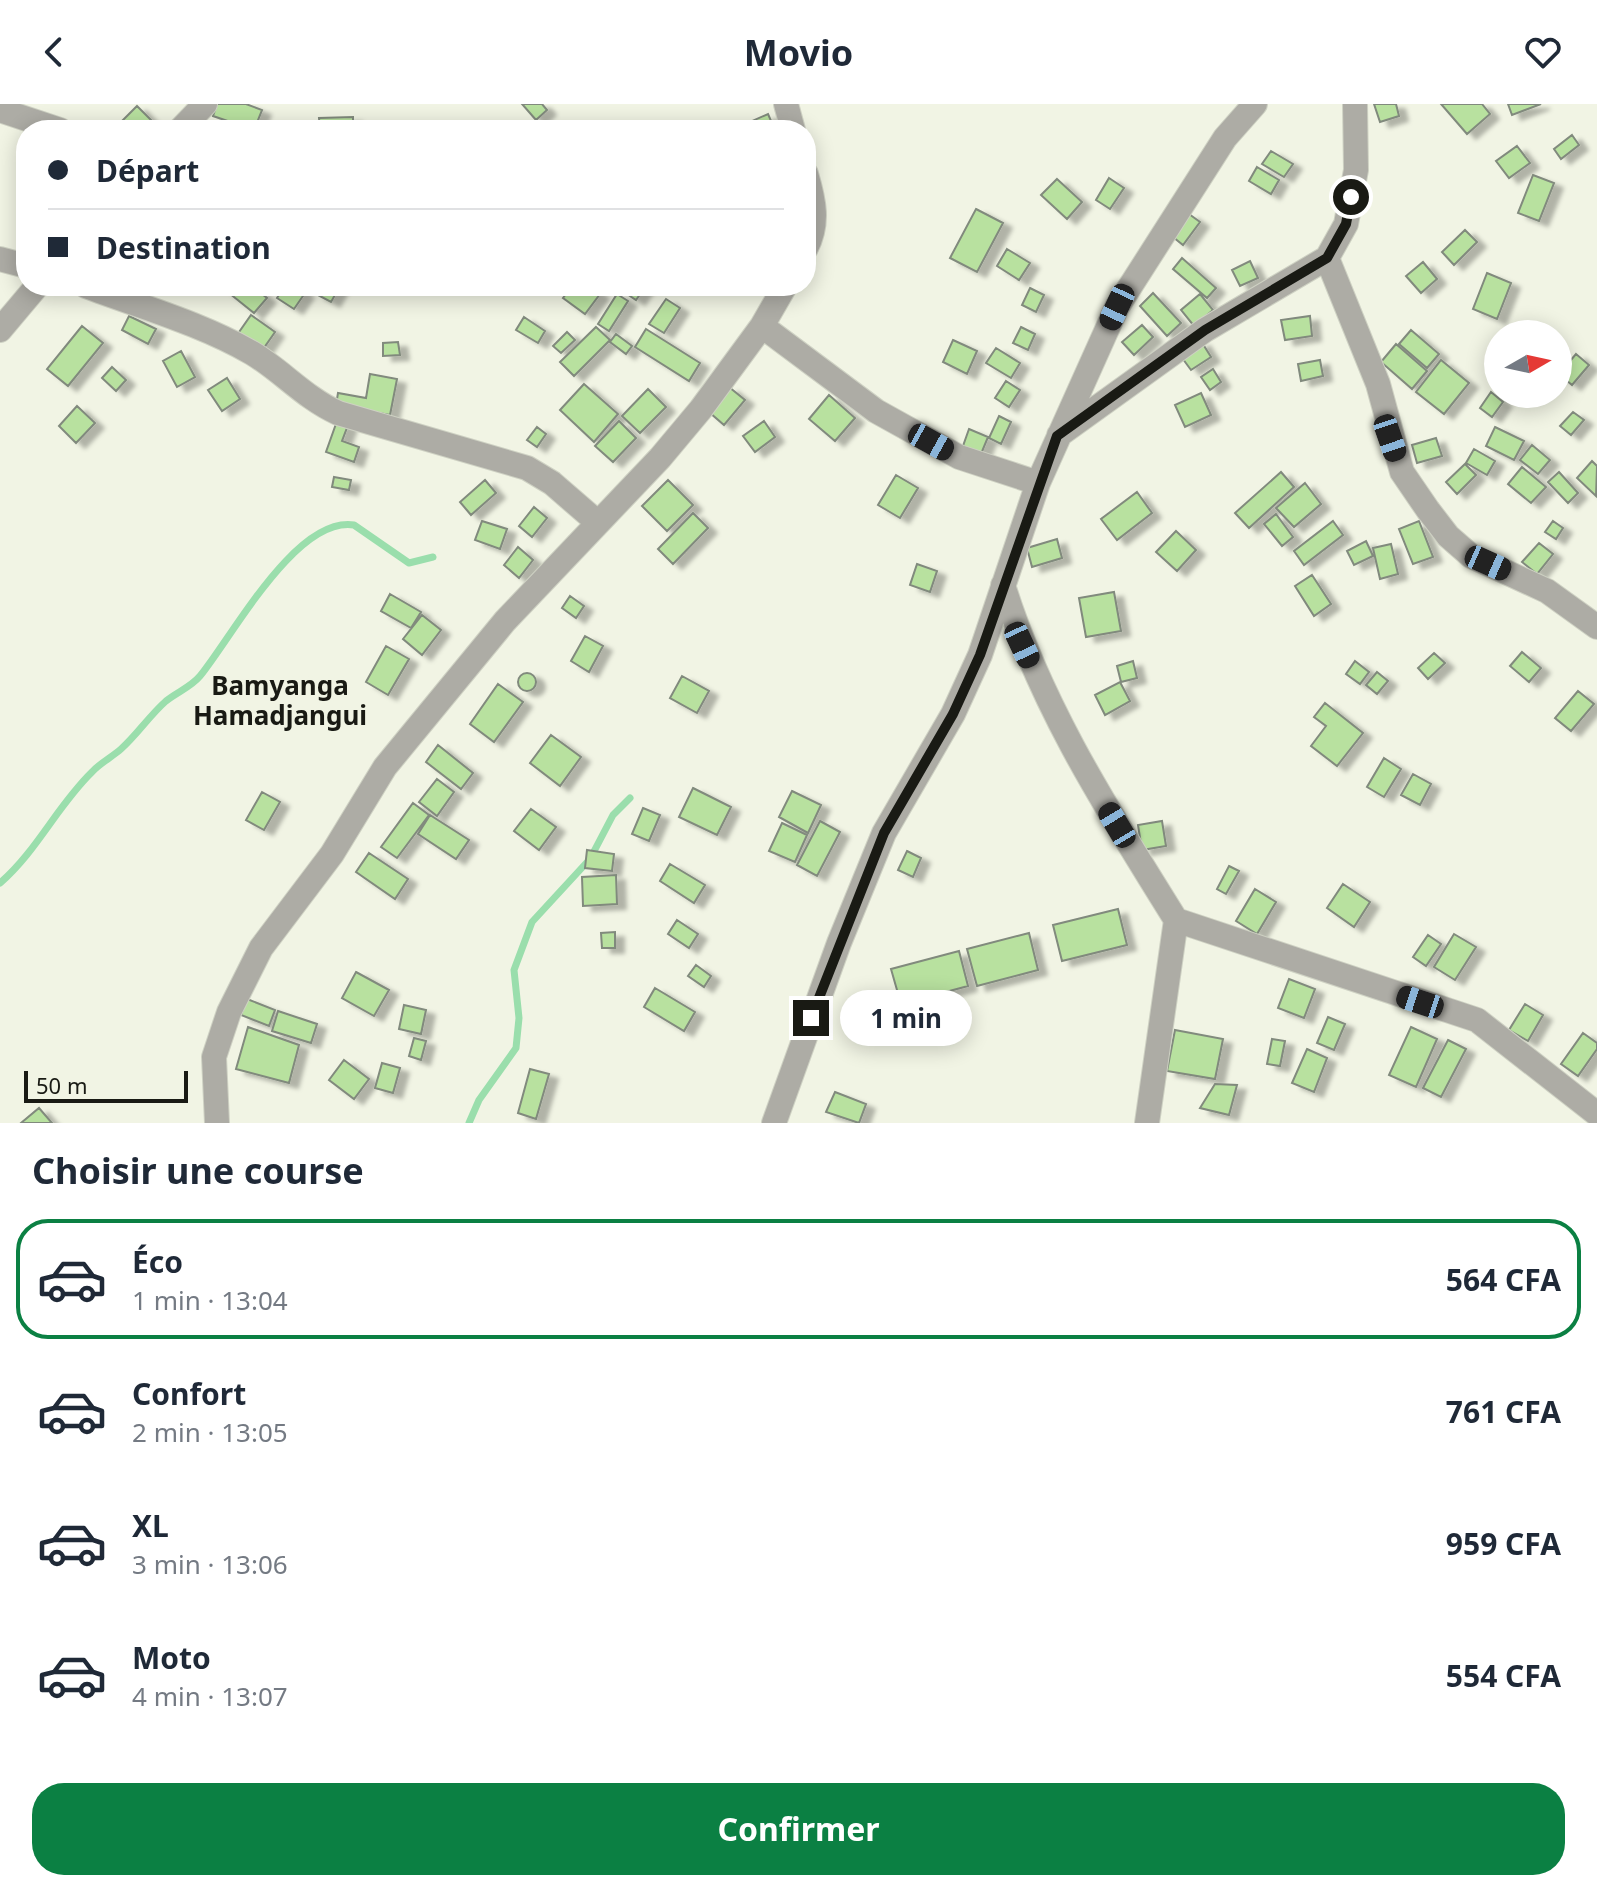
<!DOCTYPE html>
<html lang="fr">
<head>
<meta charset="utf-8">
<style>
	:root { --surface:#fff; --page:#f2f2f3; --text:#1f2937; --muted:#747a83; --line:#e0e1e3; --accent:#0b8043 }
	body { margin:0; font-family:"Noto Sans",sans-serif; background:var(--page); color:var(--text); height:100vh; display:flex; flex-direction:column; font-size:30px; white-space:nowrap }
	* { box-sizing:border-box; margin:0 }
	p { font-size:26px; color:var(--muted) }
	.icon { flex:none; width:44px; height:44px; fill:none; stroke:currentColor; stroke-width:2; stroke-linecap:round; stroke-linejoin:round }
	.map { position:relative; height:1019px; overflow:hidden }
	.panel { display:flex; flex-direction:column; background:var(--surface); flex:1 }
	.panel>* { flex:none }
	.hud { position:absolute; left:16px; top:16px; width:800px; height:176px; border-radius:32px; box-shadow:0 4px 20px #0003; display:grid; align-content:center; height:176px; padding:0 32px; background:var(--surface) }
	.needle { width:52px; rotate:81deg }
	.buttons { position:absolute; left:1484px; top:216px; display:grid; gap:16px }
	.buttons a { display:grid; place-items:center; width:88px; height:88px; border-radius:50%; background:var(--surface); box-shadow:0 4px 20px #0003; font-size:40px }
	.scale { position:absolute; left:24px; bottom:20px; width:164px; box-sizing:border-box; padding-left:8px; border:4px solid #191a14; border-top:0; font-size:22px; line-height:28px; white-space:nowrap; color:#191a14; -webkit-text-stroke:6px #f1f4e4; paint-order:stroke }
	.end { position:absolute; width:36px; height:36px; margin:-18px; border:10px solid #191a14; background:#fff; box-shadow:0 0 0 4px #fff }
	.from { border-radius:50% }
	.bubble { position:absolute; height:56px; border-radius:28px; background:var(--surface); box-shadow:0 4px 20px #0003; font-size:26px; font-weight:700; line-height:56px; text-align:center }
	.car { position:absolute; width:24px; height:48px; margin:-24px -12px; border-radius:10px; box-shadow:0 0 6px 2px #0007; background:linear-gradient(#222 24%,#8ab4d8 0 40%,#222 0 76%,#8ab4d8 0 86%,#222 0) }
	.hud b { display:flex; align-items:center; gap:28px; height:76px; font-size:30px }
	.hud b+b { border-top:2px solid var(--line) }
	.hud i { width:20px; height:20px; background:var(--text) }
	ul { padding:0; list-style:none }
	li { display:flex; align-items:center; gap:24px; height:120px; margin:0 16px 12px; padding:0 16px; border:4px solid transparent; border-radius:32px }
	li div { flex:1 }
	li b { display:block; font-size:30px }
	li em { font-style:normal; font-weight:700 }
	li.selected { border-color:var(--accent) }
	li>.icon { width:72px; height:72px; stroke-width:1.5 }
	h2 { padding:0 32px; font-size:36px; line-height:96px }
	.button { display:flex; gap:16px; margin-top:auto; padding:16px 32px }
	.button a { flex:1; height:92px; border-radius:32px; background:var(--accent); color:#fff; font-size:32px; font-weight:700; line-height:92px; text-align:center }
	header { display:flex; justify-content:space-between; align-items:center; height:104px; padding:0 32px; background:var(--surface); font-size:36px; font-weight:700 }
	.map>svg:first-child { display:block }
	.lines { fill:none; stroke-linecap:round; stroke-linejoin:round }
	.stream { stroke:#9adeac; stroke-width:7 }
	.building { fill:#b8e19f; stroke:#818a7d; stroke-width:2; filter:url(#shadow) }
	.minor-casing { stroke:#ced1c3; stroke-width:26 }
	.minor { stroke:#adaca5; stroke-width:24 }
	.route { stroke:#191a14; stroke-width:10 }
	.labels { text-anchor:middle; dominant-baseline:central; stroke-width:7; stroke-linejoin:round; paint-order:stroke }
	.quarter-label { font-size:26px; font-weight:bold; fill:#191a14; stroke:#f1f4e4 }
</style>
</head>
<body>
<header><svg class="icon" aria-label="back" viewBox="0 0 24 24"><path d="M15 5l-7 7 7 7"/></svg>Movio<svg class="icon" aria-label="heart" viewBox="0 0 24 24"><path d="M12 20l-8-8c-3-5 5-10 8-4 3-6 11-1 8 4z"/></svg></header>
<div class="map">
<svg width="1597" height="1019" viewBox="0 0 1597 1019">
	<defs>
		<filter id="shadow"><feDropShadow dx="9" dy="5" stdDeviation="2" flood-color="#0004"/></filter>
	</defs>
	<rect width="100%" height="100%" fill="#f1f4e4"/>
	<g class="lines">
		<path class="stream" d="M0,779C37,747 57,702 92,668C100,659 112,653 121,645C137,631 149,612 166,597C177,588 191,583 200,572C232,533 296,412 354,421L409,459L433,453
			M469,1019L479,996L516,944L519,914L514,866L532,818L590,755L613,711L630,694"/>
	</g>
	<path class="building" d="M217,0H246L262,6L254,26L213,12Z
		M522,0H542L547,6L536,16Z
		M1374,0H1396L1399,12L1380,18Z
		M1441,0H1482L1490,10L1467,30Z
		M1508,0H1541L1512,11Z
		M137,2L156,21L151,26H119L116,23Z
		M768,10L775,26H732Z
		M353,13V26H320L319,14Z
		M1572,31L1579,41L1561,55L1554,45Z
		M1517,42L1530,59L1509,74L1496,57Z
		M1271,47L1293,60L1284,73L1262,60Z
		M1257,63L1279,76L1271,90L1249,77Z
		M1533,71L1554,79L1539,117L1518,109Z
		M1109,74L1124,84L1110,105L1096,96Z
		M1057,75L1082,98L1067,115L1041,91Z
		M976,105L1003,119L977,168L950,154Z
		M1189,110L1200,118L1183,141L1173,133Z
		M1465,126L1477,138L1454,161L1442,148Z
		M1007,145L1030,159L1019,176L997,162Z
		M1182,154L1216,184L1207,194L1173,165Z
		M1250,157L1258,174L1240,182L1232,166Z
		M1423,158L1437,175L1421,189L1406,172Z
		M1487,169L1511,179L1497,215L1473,205Z
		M227,182H252L267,194L254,209L224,185Z
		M285,182H304L300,188L305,189L294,205L277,194Z
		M320,182H340L331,198L316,190Z
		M572,182H589L600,190L585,210L563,194Z
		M627,182H643L645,183L636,196L624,188Z
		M1030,184L1044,191L1036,208L1022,201Z
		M1153,189L1181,219L1167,232L1140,202Z
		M617,190L628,197L609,227L598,220Z
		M1200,190L1213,206L1194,222L1181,206Z
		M666,195L680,204L664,229L649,220Z
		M251,211L275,228L261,248L237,231Z
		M129,212L156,225L148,240L122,226Z
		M1310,212L1312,232L1285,236L1281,216Z
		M524,213L545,227L538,239L516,226Z
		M1142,221L1153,233L1134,251L1122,238Z
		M82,222L103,239L68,282L47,265Z
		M596,223L610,236L574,272L560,258Z
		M1021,223L1035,230L1028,246L1013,239Z
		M646,225L700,259L689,277L635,243Z
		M1411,226L1439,250L1427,264L1399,240Z
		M567,228L575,236L561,249L553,242Z
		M616,230L632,242L626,250L610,238Z
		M953,236L977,247L967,270L943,258Z
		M1201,237L1211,253L1191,266L1180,251Z
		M398,238L400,251L383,252V239Z
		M1396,240L1427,267L1412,285L1381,258Z
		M996,244L1020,259L1011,274L986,259Z
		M181,247L195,273L177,283L163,257Z
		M1576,250L1589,261L1572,281L1559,270Z
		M1320,256L1323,272L1301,277L1298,260Z
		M1441,256L1469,279L1444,310L1416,288Z
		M112,263L126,276L116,287L102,274Z
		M1213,265L1221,278L1210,286L1201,273Z
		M370,270L397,275L390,311L336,301L338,289L366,294Z
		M227,274L240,295L222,307L208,286Z
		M1006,277L1020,286L1009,303L995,294Z
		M584,280L618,310L594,338L560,306Z
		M729,283L745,296L724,321L709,308Z
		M648,285L666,303L640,329L622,312Z
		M1491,288L1503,298L1492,313L1480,304Z
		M1201,289L1211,311L1185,323L1175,301Z
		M829,291L855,314L835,337L809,315Z
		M77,302L95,319L76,339L59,322Z
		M1573,308L1584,316L1571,331L1560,322Z
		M999,312L1011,318L1001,340L989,334Z
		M337,317L348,321L342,337L359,343L354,358L326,348Z
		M619,317L636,334L613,358L595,342Z
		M764,317L775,333L755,348L743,332Z
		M537,323L546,330L537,343L527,336Z
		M1495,323L1524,337L1514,356L1486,342Z
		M969,325L988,333L981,350L963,342Z
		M1436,334L1442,352L1417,359L1412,341Z
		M1532,341L1550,356L1538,370L1520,356Z
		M1474,345L1495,357L1487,371L1466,359Z
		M1592,357L1597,362L1596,392L1577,374Z
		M1465,360L1476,371L1457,390L1446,378Z
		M1522,363L1546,383L1531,399L1508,380Z
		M1281,368L1294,383L1249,424L1235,409Z
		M1559,368L1578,389L1568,399L1548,378Z
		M896,371L918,384L900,414L878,401Z
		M334,373L351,376L349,386L332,383Z
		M485,376L496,389L471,411L460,398Z
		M668,376L693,401L667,427L642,402Z
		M1305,379L1321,400L1294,423L1276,404Z
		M1137,388L1152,409L1117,436L1101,415Z
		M534,403L547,414L532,433L519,422Z
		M693,409L708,424L673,460L658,445Z
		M1276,410L1293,433L1282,442L1264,420Z
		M482,417L507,425L500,445L475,436Z
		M1333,417L1343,431L1304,461L1294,447Z
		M1419,417L1433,453L1413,460L1399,425Z
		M1553,417L1563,424L1556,435L1545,428Z
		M1176,427L1196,446L1177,467L1156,448Z
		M1057,435L1062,454L1032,463L1027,444Z
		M1366,437L1373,452L1354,461L1347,447Z
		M1539,439L1553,450L1537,470L1522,458Z
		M1391,440L1398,470L1380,475L1373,444Z
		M518,443L533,456L519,474L504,461Z
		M917,460L937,467L930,488L910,481Z
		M1312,471L1331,500L1314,512L1295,482Z
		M1114,488L1121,527L1086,533L1079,494Z
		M390,490L421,508L411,524L381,507Z
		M570,492L584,502L576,514L562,504Z
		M422,511L441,526L422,551L403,535Z
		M585,532L603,542L589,568L571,557Z
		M386,542L409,555L388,591L366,578Z
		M1522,548L1541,564L1529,578L1510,562Z
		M1434,549L1445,559L1428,575L1418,564Z
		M1133,557L1137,574L1121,578L1117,562Z
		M1355,557L1369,568L1360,580L1346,570Z
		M1377,568L1388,577L1377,590L1366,581Z
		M518 578a9 9 0 1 1 18 0a9 9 0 1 1-18 0Z
		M682,572L709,587L697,609L670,594Z
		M1120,578L1130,597L1105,611L1095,591Z
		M498,580L523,598L494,638L470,620Z
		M1578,587L1594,600L1571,627L1555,614Z
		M1325,599L1363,629L1337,662L1311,642L1326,622L1314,613Z
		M551,631L581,653L560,682L530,659Z
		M438,641L473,669L461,685L426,658Z
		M1384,654L1401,665L1384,693L1367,683Z
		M1413,670L1431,680L1420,701L1401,691Z
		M437,675L454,688L437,712L419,698Z
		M693,684L731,703L717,731L679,713Z
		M792,687L821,701L808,729L779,713Z
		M262,688L280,698L264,726L246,716Z
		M413,699L429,711L397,754L381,743Z
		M643,704L660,711L649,737L632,730Z
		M531,705L556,723L539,746L514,727Z
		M430,711L469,736L456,755L418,730Z
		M820,717L840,728L817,772L797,761Z
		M1162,717L1166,742L1142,746L1138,721Z
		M782,719L807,731L795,758L769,747Z
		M587,746L614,750L612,767L585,764Z
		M907,747L921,754L913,773L898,766Z
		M369,749L408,775L395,795L356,768Z
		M670,760L705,781L694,799L660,777Z
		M1229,762L1239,767L1226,790L1217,785Z
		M616,771L617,800L583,802L582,773Z
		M1343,780L1370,798L1354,823L1327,804Z
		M1255,785L1276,798L1257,830L1236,817Z
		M1118,805L1127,841L1062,857L1053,821Z
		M677,816L698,830L689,844L668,830Z
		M615,828V844H602L601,829Z
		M1029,829L1038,866L977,882L967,845Z
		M1454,830L1476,843L1455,876L1434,863Z
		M1428,831L1441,840L1426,862L1413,853Z
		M959,847L968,882L901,900L891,865Z
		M696,861L711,872L704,883L688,872Z
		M356,868L389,886L374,912L342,894Z
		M1289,875L1315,885L1304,914L1278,904Z
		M655,884L695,908L684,927L644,903Z
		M247,895L275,906L269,922L241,911Z
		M1525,900L1543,911L1528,937L1509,926Z
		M404,901L426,906L421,930L399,925Z
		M278,907L317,920L311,939L272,927Z
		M1328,913L1345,920L1334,946L1317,939Z
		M248,923L299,941L289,979L236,965Z
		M1411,923L1437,935L1416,983L1389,971Z
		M1175,926L1223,935L1215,975L1167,967Z
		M1583,929L1597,939V945L1578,972L1561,960Z
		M414,934L426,937L421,956L409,952Z
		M1272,935L1285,937L1280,962L1267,960Z
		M1448,936L1466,945L1441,993L1423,984Z
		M1307,945L1327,954L1314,988L1292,979Z
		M344,956L369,975L354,995L329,976Z
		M382,959L400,964L393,989L375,984Z
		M530,965L549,970L536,1015L518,1009Z
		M1215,980L1237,981L1229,1011L1200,1004Z
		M835,988L866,1000L859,1019L826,1008Z
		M39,1004L52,1019H21Z"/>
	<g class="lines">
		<g class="minor-casing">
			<path id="minor" d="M786,0L793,26
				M0,6L60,26
				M180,26L205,0
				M806,70C814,97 819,119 806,144
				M1327,154L1378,280L1402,368L1428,406L1448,432L1471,452L1547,487L1597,523
				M0,155L26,162
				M86,182C141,203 200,219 252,249C282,267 305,294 338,309L527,364L552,379L597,418
				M762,222L876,307L959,353L1038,379
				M0,226L37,182
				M1059,331L1205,226L1327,154L1346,120L1356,66L1355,0
				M1003,481C1041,603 1109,708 1176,816L1477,916L1597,1010
				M217,1019L214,953L229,908L261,844L332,750L385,663L505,517L660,354L701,305L762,222L785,182
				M774,1019L839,839L884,729L953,610L980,551L1038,379L1117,203L1225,34L1255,0
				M1147,1019L1176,816"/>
		</g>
		<use href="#minor" class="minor"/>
	</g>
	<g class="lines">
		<path class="route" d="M811,914L884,729L953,610L980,551L1057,332L1205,226L1327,154L1346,120L1351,93"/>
	</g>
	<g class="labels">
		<g class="quarter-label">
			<text x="280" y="581">Bamyanga<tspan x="280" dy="30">Hamadjangui</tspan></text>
		</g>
	</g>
</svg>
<div class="buttons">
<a><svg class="needle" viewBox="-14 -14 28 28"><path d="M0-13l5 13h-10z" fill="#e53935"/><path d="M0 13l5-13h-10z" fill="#747a83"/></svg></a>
</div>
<div class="scale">50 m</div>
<i class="end from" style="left:1351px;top:93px"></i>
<i class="end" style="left:811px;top:914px"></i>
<div class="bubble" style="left:840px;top:886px;width:132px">1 min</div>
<i class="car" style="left:1117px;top:203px;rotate:205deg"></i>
<i class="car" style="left:1390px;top:334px;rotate:161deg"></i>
<i class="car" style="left:931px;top:338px;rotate:119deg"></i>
<i class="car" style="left:1488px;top:459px;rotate:114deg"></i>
<i class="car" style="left:1022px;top:541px;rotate:155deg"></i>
<i class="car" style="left:1117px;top:721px;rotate:329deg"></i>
<i class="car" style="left:1420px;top:898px;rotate:288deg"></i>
<div class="hud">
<b><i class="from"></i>Départ</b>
<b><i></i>Destination</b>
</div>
</div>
<section class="panel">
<h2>Choisir une course</h2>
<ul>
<li class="selected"><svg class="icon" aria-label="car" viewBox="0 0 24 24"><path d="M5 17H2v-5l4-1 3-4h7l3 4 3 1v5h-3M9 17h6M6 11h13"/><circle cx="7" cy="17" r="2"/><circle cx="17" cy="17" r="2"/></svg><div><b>Éco</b><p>1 min · 13:04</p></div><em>564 CFA</em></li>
<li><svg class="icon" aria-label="car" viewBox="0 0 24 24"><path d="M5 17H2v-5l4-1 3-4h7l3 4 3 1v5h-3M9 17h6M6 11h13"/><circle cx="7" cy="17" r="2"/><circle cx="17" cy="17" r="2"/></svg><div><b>Confort</b><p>2 min · 13:05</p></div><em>761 CFA</em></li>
<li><svg class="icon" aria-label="car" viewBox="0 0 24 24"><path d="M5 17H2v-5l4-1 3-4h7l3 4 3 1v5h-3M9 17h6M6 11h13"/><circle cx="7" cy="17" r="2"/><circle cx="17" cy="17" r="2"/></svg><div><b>XL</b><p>3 min · 13:06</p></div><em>959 CFA</em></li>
<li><svg class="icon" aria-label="car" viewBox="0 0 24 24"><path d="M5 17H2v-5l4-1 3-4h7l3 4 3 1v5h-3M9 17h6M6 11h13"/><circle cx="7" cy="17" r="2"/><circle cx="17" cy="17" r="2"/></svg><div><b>Moto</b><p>4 min · 13:07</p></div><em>554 CFA</em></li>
</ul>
<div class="button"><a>Confirmer</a></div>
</section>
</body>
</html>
